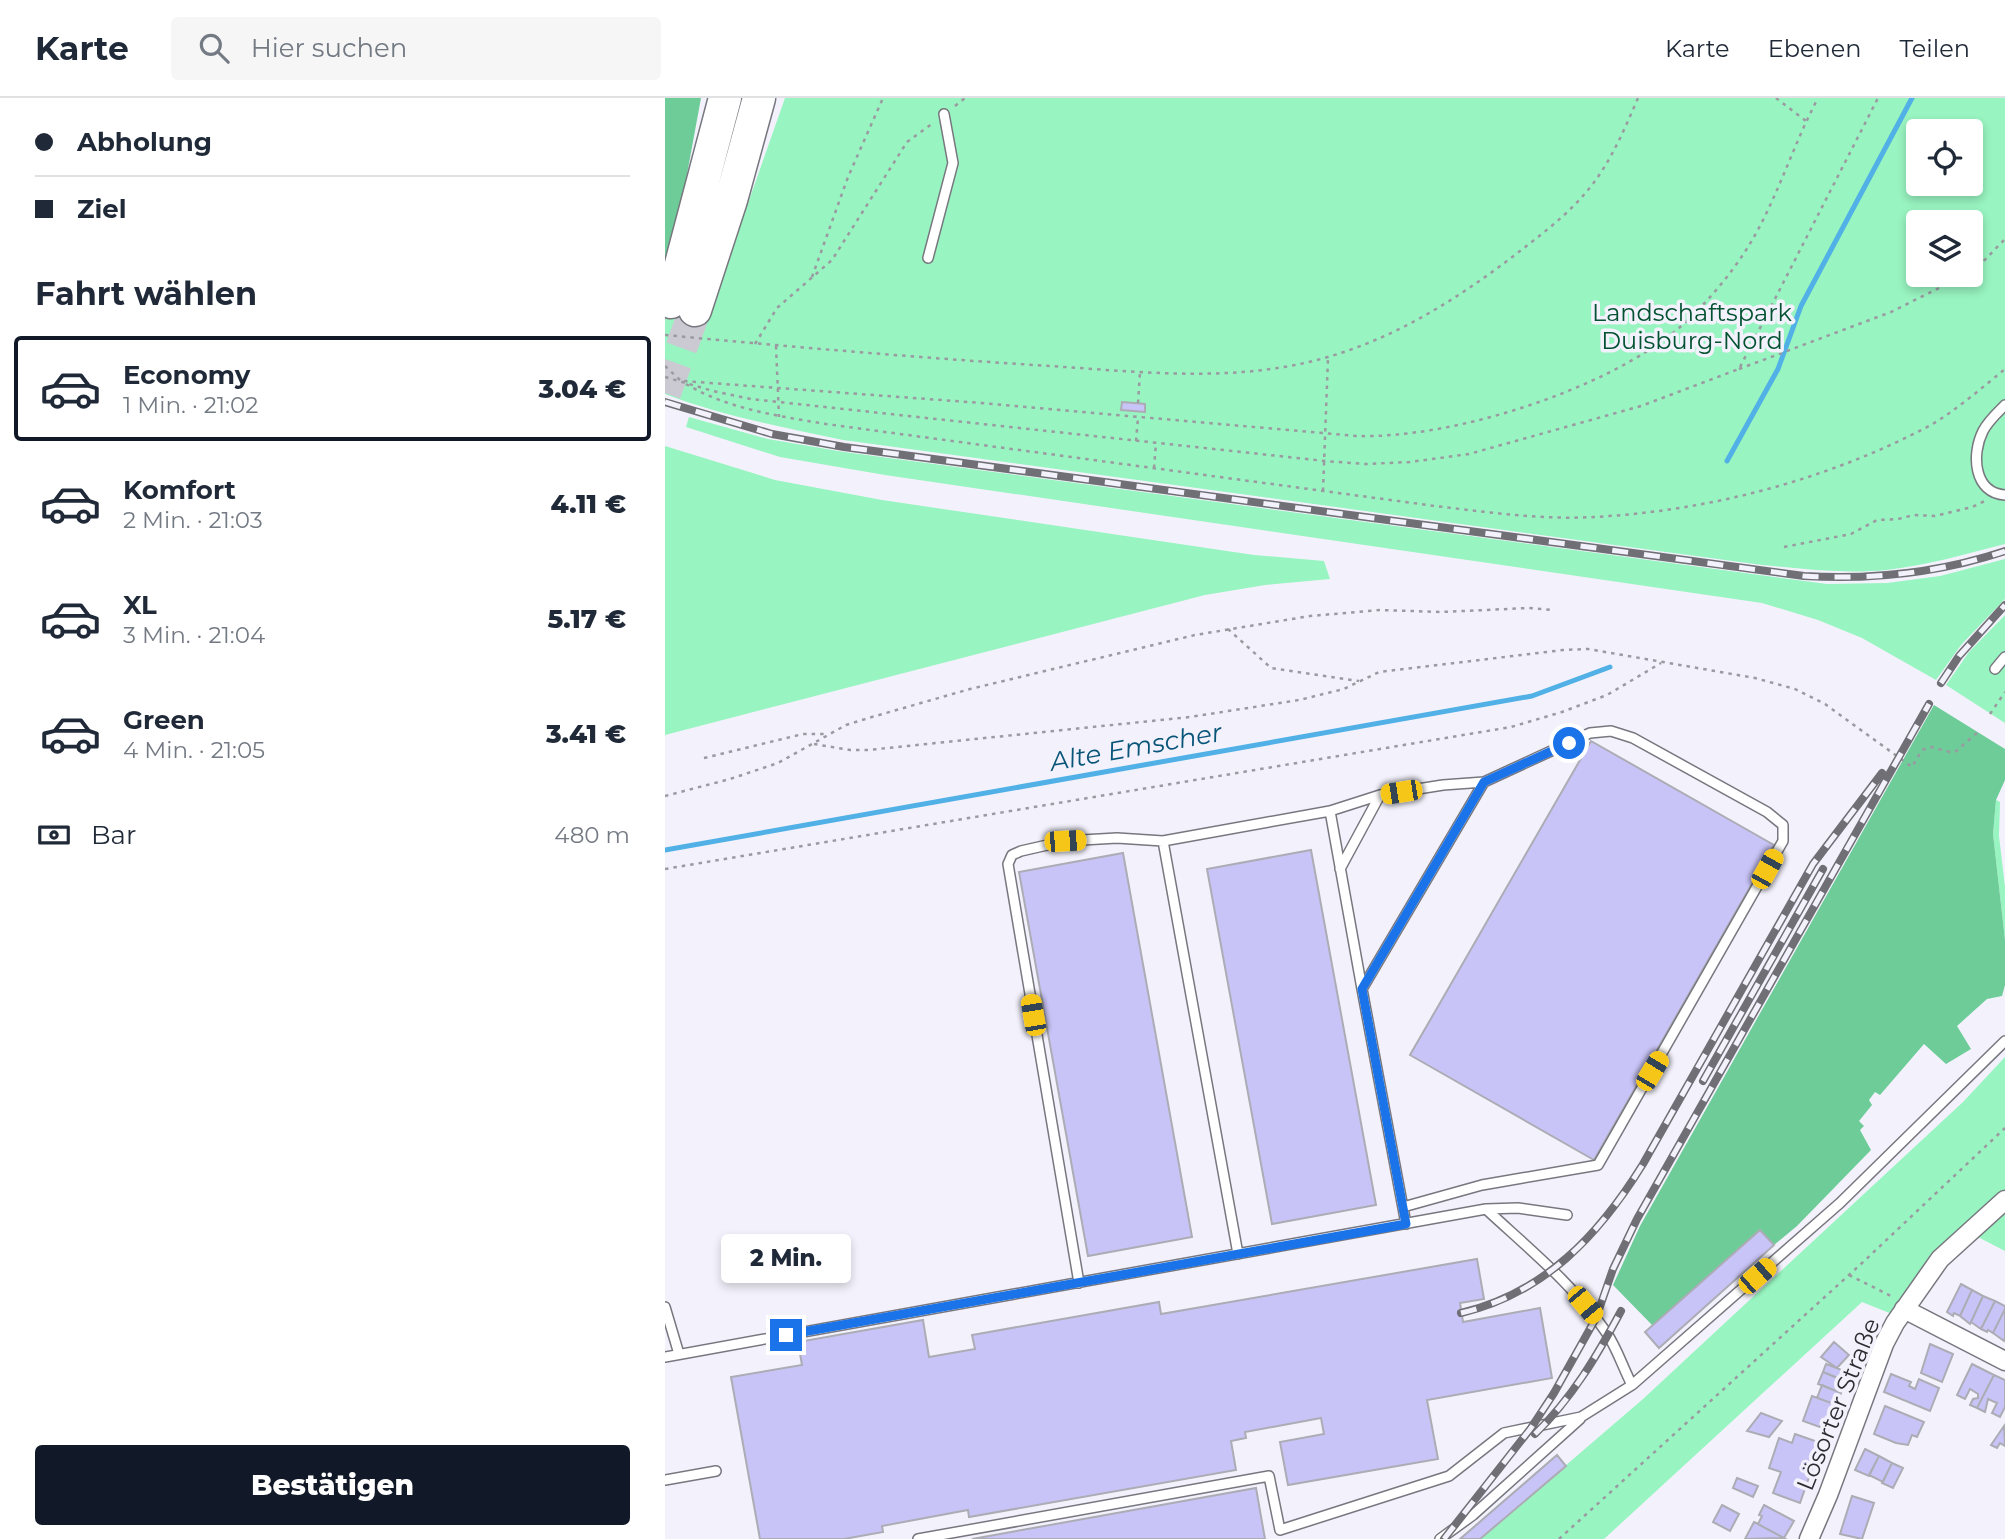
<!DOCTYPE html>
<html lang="de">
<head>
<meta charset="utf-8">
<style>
	:root { --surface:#fff; --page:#f6f6f7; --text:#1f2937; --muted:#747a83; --line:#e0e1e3; --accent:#111827 }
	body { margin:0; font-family:Montserrat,sans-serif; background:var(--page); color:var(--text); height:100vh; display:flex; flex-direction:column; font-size:26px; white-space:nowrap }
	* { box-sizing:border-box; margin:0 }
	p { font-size:23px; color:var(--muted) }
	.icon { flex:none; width:38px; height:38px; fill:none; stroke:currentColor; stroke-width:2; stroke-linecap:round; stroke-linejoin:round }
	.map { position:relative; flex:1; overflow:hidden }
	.drawer { display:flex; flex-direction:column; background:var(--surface); width:665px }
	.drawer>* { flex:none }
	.top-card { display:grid; align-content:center; height:154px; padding:0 35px; background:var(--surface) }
	.buttons { position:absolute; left:1241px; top:21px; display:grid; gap:14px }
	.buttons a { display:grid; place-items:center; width:77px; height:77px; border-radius:7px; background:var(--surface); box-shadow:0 4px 10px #0003; font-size:35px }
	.end { position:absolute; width:32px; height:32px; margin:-16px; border:9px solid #1a73e8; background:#fff; box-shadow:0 0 0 4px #fff }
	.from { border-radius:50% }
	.bubble { position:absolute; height:49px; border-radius:7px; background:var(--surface); box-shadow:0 4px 10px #0003; font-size:23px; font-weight:800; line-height:49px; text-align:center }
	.car { position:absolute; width:21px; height:42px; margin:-21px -10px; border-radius:9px; box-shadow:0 0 5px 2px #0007; background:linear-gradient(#f5c518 24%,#345 0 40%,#f5c518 0 76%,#345 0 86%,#f5c518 0) }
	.top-card b { display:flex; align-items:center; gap:24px; height:66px; font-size:26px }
	.top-card b+b { border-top:2px solid var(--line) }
	.top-card i { width:18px; height:18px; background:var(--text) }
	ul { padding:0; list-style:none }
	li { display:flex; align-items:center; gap:21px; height:105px; margin:0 14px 10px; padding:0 21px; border:4px solid transparent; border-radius:7px }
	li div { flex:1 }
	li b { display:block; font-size:26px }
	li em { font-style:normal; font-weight:800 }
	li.active { border-color:var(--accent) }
	li>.icon { width:63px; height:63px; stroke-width:1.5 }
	h2 { padding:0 35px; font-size:32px; line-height:84px }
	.pay { display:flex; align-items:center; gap:18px; height:77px; padding:0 35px; font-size:26px }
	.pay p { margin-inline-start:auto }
	.action { display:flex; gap:14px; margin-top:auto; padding:14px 35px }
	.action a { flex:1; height:80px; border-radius:7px; background:var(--accent); color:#fff; font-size:28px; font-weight:800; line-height:80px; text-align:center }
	header { display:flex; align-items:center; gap:42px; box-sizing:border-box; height:98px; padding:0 35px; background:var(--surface); border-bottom:2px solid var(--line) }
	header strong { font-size:33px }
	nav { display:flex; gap:38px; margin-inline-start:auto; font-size:24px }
	.search { width:490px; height:63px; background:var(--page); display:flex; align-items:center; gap:18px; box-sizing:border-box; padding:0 24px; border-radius:7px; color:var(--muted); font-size:26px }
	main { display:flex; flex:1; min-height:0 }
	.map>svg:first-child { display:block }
	.green { fill:#98f4c0; fill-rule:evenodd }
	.forest { fill:#6dcc98 }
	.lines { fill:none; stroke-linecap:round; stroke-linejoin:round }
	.stream { stroke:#51b0e5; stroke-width:5 }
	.building { fill:#c9c4f7; stroke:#acacb5; stroke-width:2 }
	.highway-tunnel { stroke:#cbcad3; stroke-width:32; stroke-dasharray:32 16; stroke-linecap:butt }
	.lane-casing { stroke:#77777f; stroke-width:12 }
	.street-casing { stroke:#77777f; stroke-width:21 }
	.highway-casing { stroke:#77777f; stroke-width:35 }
	.path { stroke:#9b9aa1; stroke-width:2.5; stroke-dasharray:3.5 5; stroke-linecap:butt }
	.lane { stroke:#fff; stroke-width:9 }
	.street { stroke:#fff; stroke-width:18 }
	.highway { stroke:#fff; stroke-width:32 }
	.rail-casing { stroke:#706f75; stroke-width:8 }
	.rail { stroke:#f3f2fc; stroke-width:5; stroke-dasharray:16; stroke-linecap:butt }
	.route { stroke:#1a73e8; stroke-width:9 }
	.labels { text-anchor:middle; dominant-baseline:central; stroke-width:7; stroke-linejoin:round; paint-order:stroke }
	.park-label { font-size:24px; fill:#025231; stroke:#f3f2fc }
	.street-label { font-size:24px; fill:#2d2c30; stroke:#f3f2fc }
	.water-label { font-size:26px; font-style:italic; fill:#095579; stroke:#f3f2fc }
</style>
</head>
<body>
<header>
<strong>Karte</strong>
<div class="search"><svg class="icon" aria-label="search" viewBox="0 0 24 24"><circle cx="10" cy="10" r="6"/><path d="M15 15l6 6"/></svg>Hier suchen</div>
<nav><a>Karte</a><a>Ebenen</a><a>Teilen</a></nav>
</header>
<main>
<section class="drawer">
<div class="top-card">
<b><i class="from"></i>Abholung</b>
<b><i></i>Ziel</b>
</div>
<h2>Fahrt wählen</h2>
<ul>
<li class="active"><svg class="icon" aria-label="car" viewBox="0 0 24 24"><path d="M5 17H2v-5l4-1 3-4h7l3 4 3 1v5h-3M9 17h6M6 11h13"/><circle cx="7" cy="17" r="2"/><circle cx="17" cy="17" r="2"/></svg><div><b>Economy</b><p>1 Min. · 21:02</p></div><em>3.04 €</em></li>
<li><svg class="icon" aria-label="car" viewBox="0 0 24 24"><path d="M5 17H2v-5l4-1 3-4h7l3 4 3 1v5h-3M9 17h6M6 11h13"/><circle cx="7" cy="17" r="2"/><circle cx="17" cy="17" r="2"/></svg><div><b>Komfort</b><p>2 Min. · 21:03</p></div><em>4.11 €</em></li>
<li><svg class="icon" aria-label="car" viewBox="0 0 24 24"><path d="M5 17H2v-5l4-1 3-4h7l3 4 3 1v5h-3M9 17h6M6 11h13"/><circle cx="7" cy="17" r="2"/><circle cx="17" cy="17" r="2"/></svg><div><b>XL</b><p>3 Min. · 21:04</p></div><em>5.17 €</em></li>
<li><svg class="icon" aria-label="car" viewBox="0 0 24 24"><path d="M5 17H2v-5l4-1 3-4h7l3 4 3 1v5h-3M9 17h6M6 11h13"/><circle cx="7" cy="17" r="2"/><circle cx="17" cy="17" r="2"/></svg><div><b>Green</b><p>4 Min. · 21:05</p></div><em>3.41 €</em></li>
</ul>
<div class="pay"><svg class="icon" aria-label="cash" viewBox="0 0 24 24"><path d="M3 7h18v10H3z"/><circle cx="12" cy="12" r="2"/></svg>Bar<p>480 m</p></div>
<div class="action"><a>Bestätigen</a></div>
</section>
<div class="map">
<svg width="1340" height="1441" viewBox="0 0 1340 1441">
	<rect width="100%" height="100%" fill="#f3f2fc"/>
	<path class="green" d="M120,0H1340V446C1301,456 1263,467 1222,472C1180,476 1139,471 1097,467L178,342C118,329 57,318 0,296V201L44,216ZM1253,33H1306V86H1253ZM1253,124H1306V177H1253Z
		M24,319L103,341L179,354L1162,486L1222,485L1275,478L1340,461V501L1296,547L1271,582L1197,540L1153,522L1097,505L220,377L115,359L21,329Z
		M0,348L110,382L217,402L589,457L659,463L665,481L600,487L540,497L0,637Z
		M1340,517V625L1281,587L1304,554Z
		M1331,702L1335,704L1334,738L1340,789V842L1328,736Z
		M1340,959V1092L1276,1151L1227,1216L1197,1204L939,1441H815L978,1301L1298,1004Z
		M1340,1111V1153L1311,1138Z"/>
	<path class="forest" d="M0,0H36L9,147L0,176Z
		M1269,607L1340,651V682L1331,702L1328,736L1340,842V887L1337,898L1322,901L1292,928L1306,951L1281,966L1259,946L1215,997L1210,994L1204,1002L1207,1007L1194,1023L1199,1028L1195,1032L1206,1052L1132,1128L1109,1147L1095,1132L988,1228L948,1187L975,1128Z"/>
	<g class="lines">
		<path class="stream" d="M1062,363L1113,271L1136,208L1247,0
			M0,752L867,598L945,569"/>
	</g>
	<path class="building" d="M457,304L480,306V314L456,312Z
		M926,643L1109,747L929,1062L745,957Z
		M646,752L711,1107L607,1126L542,771Z
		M458,755L527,1139L423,1158L354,774Z
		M1095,1132L1109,1147L994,1250L980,1234Z
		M812,1161L819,1201L795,1205L798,1224L875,1210L887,1280L762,1302L773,1361L623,1387L615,1344L659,1336L656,1320L580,1334L581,1340L566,1343L571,1372L304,1419L303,1412L217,1428L218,1434L179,1441H95L66,1279L137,1267L133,1244L258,1222L264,1259L310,1251L307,1237L494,1204L496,1216Z
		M1296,1186L1307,1192L1295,1218L1289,1215L1288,1218L1282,1214Z
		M1307,1192L1318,1198L1305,1226L1295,1218Z
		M1318,1198L1330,1203L1316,1231L1306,1224Z
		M1330,1203L1340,1208V1211L1328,1235L1323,1232L1322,1234L1316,1231Z
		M1340,1211V1240L1339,1243L1328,1235Z
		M1169,1244L1184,1257L1172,1270L1156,1259Z
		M1265,1246L1288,1256L1277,1284L1256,1275Z
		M1161,1266L1177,1272L1174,1281L1158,1274Z
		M1307,1266L1329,1277L1312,1310L1305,1307L1308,1301L1313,1300V1296L1305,1291L1300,1301L1292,1297Z
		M1158,1274L1181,1283L1176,1295L1153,1286Z
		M1226,1276L1246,1284L1244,1288L1250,1291L1254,1281L1274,1290L1265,1313L1219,1294Z
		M1329,1277L1340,1282V1309L1335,1319L1327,1315L1332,1305L1323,1301L1320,1314L1312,1310Z
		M1157,1287L1176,1295L1172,1307L1152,1300Z
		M1147,1298L1172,1307L1163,1332L1138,1323Z
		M1220,1308L1259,1324L1252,1339L1247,1337L1243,1347L1231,1345L1209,1336Z
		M1096,1315L1117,1323L1104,1339L1082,1333Z
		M1339,1328L1340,1348L1335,1345L1332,1350L1326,1347Z
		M1130,1336L1156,1345L1135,1405L1108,1395L1116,1374L1104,1370L1114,1340L1127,1345Z
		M1200,1351L1214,1358L1204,1378L1190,1372Z
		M892,1357L901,1368L815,1441H795Z
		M1214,1358L1227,1365L1218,1384L1204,1377Z
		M1227,1365L1238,1370L1228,1390L1217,1385Z
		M1072,1380L1093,1388L1088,1399L1068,1390Z
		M591,1390L600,1441H307Z
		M1187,1398L1209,1405L1197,1441L1175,1436Z
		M1057,1407L1074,1416L1065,1433L1048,1424Z
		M1099,1407L1129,1423L1119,1440L1093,1426L1097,1418L1094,1417Z
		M1089,1424L1093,1426L1119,1440L1080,1441Z"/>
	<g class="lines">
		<path class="highway-tunnel" d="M0,295L30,212"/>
		<g class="lane-casing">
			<path id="lane" d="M263,160L288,65L279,16
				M1340,307C1332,315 1323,323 1318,333C1306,357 1309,395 1340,397
				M1330,571L1340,559
				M665,713L715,697L778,687L819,684
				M675,771L715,697
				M738,1109L817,1087L933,1067L1118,743V727L1102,714L968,640L946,633L925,635L819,684L697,891L741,1126
				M821,1111C863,1150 909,1187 941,1234C952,1250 958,1270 967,1287
				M573,1156L498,743L665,713L697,891
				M414,1185L343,766L347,757L356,753L400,743L452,740L498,743
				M0,1209L14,1256
				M0,1259L821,1111L853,1110L902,1117
				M0,1382L51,1373
				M253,1441L604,1378L615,1432L784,1378L839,1335L916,1319L967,1287L1175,1105L1340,943
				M775,1441L808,1417L915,1321"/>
		</g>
		<g class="street-casing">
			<path id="street" d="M1239,1211L1340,1263
				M1144,1441L1163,1397L1219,1246L1230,1225L1275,1161L1340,1102"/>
		</g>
		<g class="highway-casing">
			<path id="highway" d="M6,204L60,0
				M30,212L66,102L94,0"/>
		</g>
		<path class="path" d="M1111,0L1141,23
			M290,8L300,0
			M1306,174L1312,170L1340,141
			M147,179L183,79L218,0
			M0,237C128,249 257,260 385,268C462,273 542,282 619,269C709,254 784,208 855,153C881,133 908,112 927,87C947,61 960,30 973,0
			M90,246L112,210L167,162L242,44L268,25
			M111,248L114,319
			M0,268L16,283
			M1074,271L1226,214L1300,177
			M0,279L48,293L86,301L660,363L700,366L745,364L804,356L976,308L1074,271L1213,0
			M19,283L316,305L691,338C787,341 941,292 1014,230C1040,207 1064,179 1083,149C1112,102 1127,49 1153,0
			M21,286C63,311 113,318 161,326L770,408C822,414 876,422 929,419C1043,413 1162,382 1264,328C1289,314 1318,289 1340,271
			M473,305L475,274
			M471,343L473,320
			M489,370L491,345
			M658,393L663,260
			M1119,449L1186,436L1212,422L1233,421L1249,417L1270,418L1307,409L1320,403
			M563,531L606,570L694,583
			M1325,616L1340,594
			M149,646L185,652H203L525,619L634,602L679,591L714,574L898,552L923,551L1090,580L1130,591L1160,606L1247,669L1257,652L1266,649L1285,654H1290L1313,634
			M39,660L138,636H163
			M0,698L65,681L113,665L181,627L207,619L305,591L530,537L645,518L715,512L776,514L864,510L887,512
			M0,771L846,629L897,614L942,597L996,565
			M1184,1177L1228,1199
			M894,1441L1196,1166L1340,1030"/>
		<use href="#lane" class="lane"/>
		<use href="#street" class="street"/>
		<use href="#highway" class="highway"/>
		<g class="rail-casing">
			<path id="rail" d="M0,304L107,336L179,349L1139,478C1208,482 1274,475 1340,453
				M1276,585L1294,558L1340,507
				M1038,983L1158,771
				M796,1215C880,1195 934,1137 978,1066L1148,766L1217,675
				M870,1336C907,1300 932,1258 956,1213
				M779,1441L866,1330L889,1295L931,1220L948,1171L972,1121L1264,606"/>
		</g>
		<use href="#rail" class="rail"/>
	</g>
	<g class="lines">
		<path class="route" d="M121,1237L741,1126L697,891L819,684L904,645"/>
	</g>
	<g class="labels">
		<g class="park-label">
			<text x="1027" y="214">Landschaftspark<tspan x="1027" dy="28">Duisburg-Nord</tspan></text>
		</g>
		<g class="street-label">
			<text transform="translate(1173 1306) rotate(-68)">Lösorter Straße</text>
		</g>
		<g class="water-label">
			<text transform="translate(471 649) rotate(-10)">Alte Emscher</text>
		</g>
	</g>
</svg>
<div class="buttons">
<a><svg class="icon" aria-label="locate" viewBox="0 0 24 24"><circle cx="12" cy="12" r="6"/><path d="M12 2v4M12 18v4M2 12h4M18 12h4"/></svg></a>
<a><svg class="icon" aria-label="layers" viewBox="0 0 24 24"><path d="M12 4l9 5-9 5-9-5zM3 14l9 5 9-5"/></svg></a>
</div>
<i class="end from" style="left:904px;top:645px"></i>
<i class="end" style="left:121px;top:1237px"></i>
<div class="bubble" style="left:56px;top:1136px;width:130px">2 Min.</div>
<i class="car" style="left:736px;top:694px;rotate:261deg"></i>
<i class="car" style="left:400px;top:743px;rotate:87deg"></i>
<i class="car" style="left:1102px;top:771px;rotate:29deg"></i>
<i class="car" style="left:368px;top:917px;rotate:350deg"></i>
<i class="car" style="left:987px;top:973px;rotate:31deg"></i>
<i class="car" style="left:1092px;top:1178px;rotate:49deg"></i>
<i class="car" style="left:920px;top:1207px;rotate:140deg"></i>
</div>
</main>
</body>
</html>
